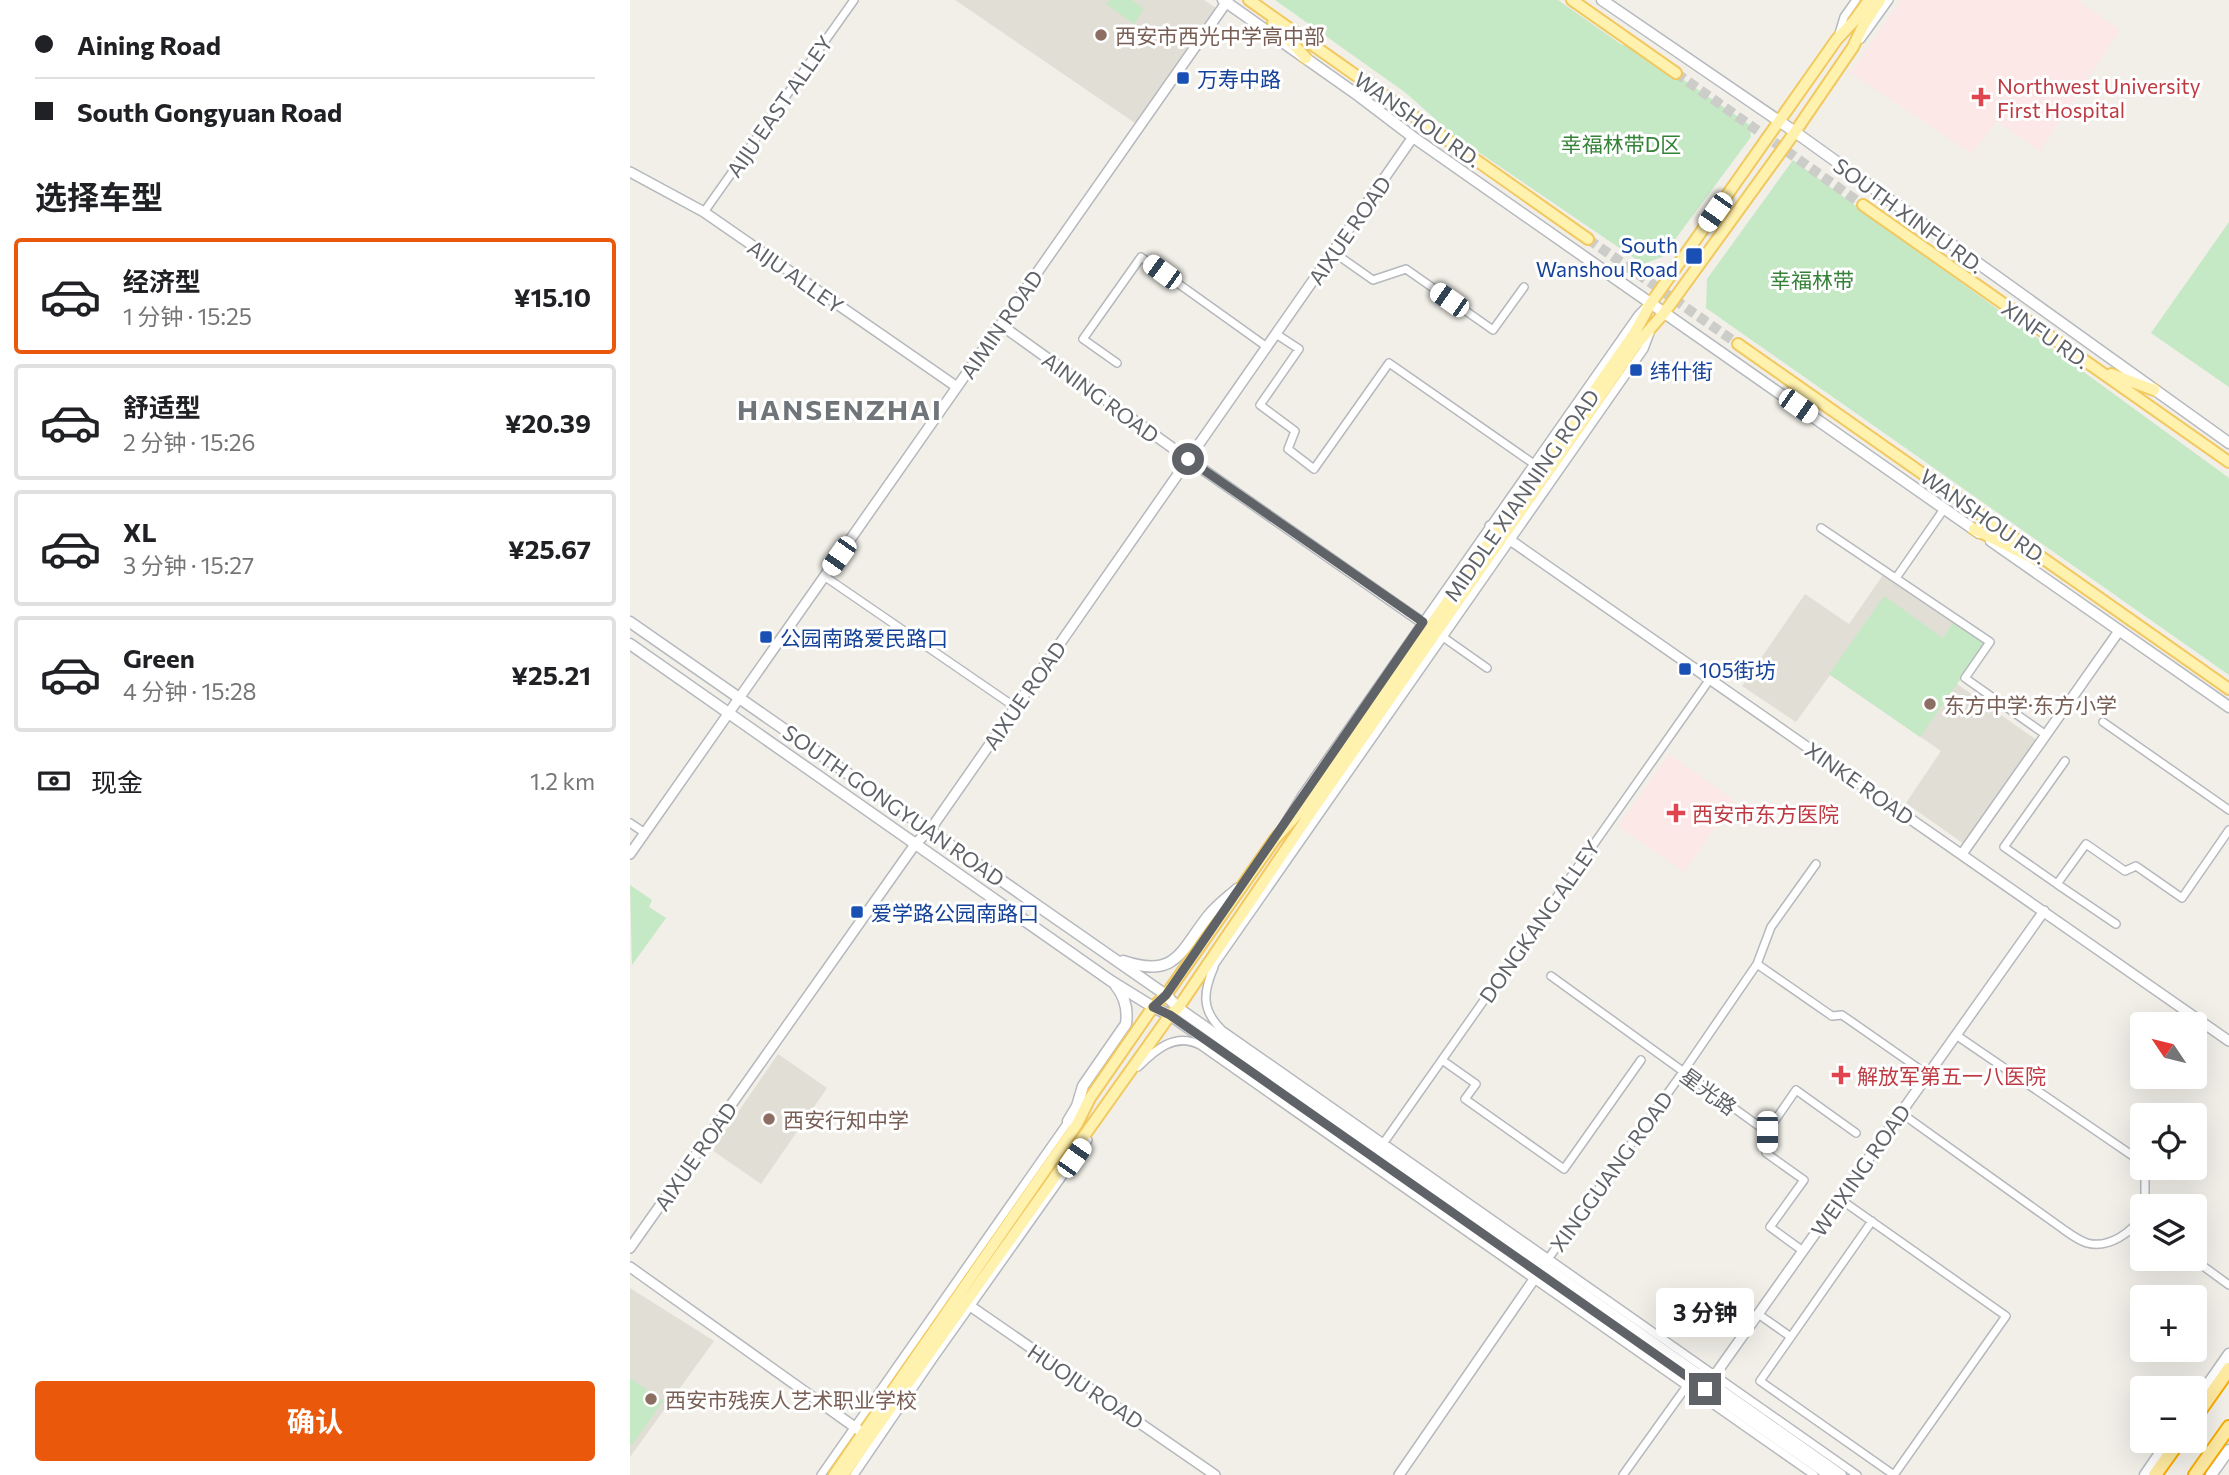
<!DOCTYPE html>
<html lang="zh">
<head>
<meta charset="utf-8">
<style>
	:root { --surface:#fff; --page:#f2f2f2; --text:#202124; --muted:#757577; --line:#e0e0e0; --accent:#ea580c }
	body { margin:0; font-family:Commissioner,"Noto Sans SC",sans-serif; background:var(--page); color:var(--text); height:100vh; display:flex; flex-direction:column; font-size:26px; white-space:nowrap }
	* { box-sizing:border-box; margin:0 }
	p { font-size:23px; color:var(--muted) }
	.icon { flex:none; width:38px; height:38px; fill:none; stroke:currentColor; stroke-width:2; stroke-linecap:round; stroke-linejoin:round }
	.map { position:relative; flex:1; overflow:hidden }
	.drawer { display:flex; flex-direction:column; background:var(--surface); width:630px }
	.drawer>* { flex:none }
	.hud { display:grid; align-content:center; height:154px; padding:0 35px; background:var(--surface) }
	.needle { width:46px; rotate:305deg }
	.buttons { position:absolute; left:1500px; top:1012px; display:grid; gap:14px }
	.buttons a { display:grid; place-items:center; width:77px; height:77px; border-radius:7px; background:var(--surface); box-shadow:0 7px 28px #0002; font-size:35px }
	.end { position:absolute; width:32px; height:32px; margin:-16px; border:9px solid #5f6368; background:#fff; box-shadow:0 0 0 4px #fff }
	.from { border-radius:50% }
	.bubble { position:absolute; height:49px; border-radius:7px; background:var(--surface); box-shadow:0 7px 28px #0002; font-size:23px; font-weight:700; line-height:49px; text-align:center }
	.car { position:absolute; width:21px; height:42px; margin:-21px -10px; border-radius:9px; box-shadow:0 0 5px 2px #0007; background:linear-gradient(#fff 24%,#345 0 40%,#fff 0 76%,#345 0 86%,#fff 0) }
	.hud b { display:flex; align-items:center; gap:24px; height:66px; font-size:26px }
	.hud b+b { border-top:2px solid var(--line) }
	.hud i { width:18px; height:18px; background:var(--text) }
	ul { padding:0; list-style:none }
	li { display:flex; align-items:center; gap:21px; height:116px; margin:0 14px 10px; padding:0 21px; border:4px solid var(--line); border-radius:7px }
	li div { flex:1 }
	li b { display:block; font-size:26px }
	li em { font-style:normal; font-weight:700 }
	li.selected { border-color:var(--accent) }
	li>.icon { width:63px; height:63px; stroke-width:1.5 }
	h2 { padding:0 35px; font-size:32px; line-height:84px }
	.pay { display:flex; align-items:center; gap:18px; height:77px; padding:0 35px; font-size:26px }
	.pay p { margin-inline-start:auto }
	.cta { display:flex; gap:14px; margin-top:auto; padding:14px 35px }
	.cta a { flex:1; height:80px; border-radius:7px; background:var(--accent); color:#fff; font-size:28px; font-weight:700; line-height:80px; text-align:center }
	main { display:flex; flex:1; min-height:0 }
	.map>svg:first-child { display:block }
	.education { fill:#e1ded6 }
	.medical { fill:#fce8e6 }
	.green { fill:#c5e8c5 }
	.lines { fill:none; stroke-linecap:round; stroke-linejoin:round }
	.primary-tunnel { stroke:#ccccc8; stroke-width:10; stroke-dasharray:10 5; stroke-linecap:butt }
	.minor-casing { stroke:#b5b8bc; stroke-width:10 }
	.tertiary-casing { stroke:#b5b8bc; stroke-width:12 }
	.secondary-casing { stroke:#b6babf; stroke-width:13 }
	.primary-casing { stroke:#f2c960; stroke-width:14 }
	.trunk-casing { stroke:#f9ab00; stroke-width:16 }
	.minor { stroke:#fff; stroke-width:7 }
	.tertiary { stroke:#fff; stroke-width:9 }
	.secondary { stroke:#fff; stroke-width:10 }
	.primary { stroke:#fff2af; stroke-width:10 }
	.trunk { stroke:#feeaa1; stroke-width:12 }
	.route { stroke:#5f6368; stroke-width:9 }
	.education-dot { fill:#8d6e63; stroke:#fff; stroke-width:2.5 }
	.transit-dot { fill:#1a4fb4; stroke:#fff; stroke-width:2.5 }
	.health-dot { fill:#e0444e; stroke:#fff; stroke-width:2.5 }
	.labels { text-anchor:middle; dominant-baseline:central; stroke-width:6; stroke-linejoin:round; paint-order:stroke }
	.education-label { font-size:21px; fill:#785e54; stroke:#fff; text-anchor:start }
	.transit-label { font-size:21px; fill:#164399; stroke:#fff; text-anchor:start }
	.health-label { font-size:21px; fill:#be3a42; stroke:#fff; text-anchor:start }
	.street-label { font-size:21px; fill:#5f6368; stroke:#fff }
	.park-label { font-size:21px; fill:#348238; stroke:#fff }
	.district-label { font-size:28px; font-weight:bold; letter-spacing:2px; fill:#70757a; stroke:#fff }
</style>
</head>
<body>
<main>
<section class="drawer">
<div class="hud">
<b><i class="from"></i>Aining Road</b>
<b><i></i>South Gongyuan Road</b>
</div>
<h2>选择车型</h2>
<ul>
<li class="selected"><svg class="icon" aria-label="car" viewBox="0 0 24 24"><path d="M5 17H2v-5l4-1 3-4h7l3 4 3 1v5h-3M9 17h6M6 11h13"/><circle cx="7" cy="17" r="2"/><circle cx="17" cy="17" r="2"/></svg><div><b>经济型</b><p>1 分钟 · 15:25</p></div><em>¥15.10</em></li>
<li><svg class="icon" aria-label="car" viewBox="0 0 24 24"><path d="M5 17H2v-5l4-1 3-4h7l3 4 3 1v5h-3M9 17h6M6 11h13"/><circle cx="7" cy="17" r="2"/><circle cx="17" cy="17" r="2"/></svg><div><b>舒适型</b><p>2 分钟 · 15:26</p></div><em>¥20.39</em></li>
<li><svg class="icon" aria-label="car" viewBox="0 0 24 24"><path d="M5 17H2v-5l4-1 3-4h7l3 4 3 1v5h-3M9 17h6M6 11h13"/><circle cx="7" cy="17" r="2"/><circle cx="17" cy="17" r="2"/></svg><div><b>XL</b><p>3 分钟 · 15:27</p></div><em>¥25.67</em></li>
<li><svg class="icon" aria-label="car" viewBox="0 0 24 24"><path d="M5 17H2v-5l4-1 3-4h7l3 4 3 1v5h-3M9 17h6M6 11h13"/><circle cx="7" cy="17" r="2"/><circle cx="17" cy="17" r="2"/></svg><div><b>Green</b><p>4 分钟 · 15:28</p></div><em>¥25.21</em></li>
</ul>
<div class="pay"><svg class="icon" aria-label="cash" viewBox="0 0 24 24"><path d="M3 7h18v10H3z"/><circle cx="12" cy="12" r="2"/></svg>现金<p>1.2 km</p></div>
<div class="cta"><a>确认</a></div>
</section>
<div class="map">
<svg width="1599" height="1475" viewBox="0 0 1599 1475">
	<rect width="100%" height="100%" fill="#f1efe8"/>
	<path class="education" d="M325,0H574L586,8L505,123Z
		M1253,575L1355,644L1327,684L1408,741L1334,844L1276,803L1311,751L1200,675L1166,722L1112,686L1175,594L1219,624Z
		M148,1054L197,1088L131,1184L82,1150Z
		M0,1288L84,1341L0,1457Z"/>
	<path class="medical" d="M1271,0H1447L1490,30L1410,151L1367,121L1342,154L1220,73Z
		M1039,754L1104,800L1054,872L988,826Z"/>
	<path class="green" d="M479,0H502L514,9L504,24L476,4Z
		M645,0H928L992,45L1001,44L1120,125L1121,137L1032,257L1013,264L822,134L776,93Z
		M1163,160L1599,478V675L1076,308L1077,279Z
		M1599,222V387L1521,333Z
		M1254,596L1313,638L1323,623L1355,644L1290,737L1199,674Z
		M0,885L22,900L19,907L36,918L2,965Z
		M0,1378L33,1401L2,1445L0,1444Z"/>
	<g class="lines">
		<path class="primary-tunnel" d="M1046,73L1233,205
			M958,239L1108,344"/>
		<g class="minor-casing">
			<path id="minor" d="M1208,37L1214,17L1226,0
				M1231,39L1259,0
				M74,212L224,0
				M703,252L743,280L776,269L863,330L894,287
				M646,334L669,349L630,405L665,431L658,449L684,469L759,363L904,464
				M487,363L453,339L511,257L637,347
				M1191,528L1360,642L1335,678L1416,735
				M194,576L385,707
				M1266,578L1314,509
				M813,637L857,668
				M1473,722L1599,810
				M1435,761L1374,847L1427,884L1456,844L1495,871L1506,866L1552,898L1599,830
				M0,823L15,833
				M655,823L672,795L1008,315L1015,308
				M1427,884L1486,924
				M1127,964L1202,1016L1212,1015L1298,1075
				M584,967C573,992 571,1010 592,1030L1227,1475
				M582,968L1014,349L1020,333
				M921,976L1137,1132L1136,1153L1174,1180L1140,1227L1173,1251
				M1326,1035L1503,1156L1515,1175V1206
				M812,1060L846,1084L835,1099L934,1169L1011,1060
				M508,1067C525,1050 545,1032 570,1045L1184,1475
				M1271,1113L1433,1229C1440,1234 1448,1240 1457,1243C1478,1249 1504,1232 1512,1214
				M1137,1132L1166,1090L1226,1133
				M750,1148L1080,679
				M1210,1199L1376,1316L1264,1475L1130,1381L1242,1221
				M1562,1258L1599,1285
				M918,1259L1053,1072L1127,964L1141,927L1186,864
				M1128,1314L1161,1337
				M191,1475L440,1119
				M224,1475L303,1359L458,1140
				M993,1475L1059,1383"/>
		</g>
		<g class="tertiary-casing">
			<path id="tertiary" d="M0,172L74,212L327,387
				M371,325L558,459L813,637
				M860,526L1599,1041
				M0,854L598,0
				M1332,854L1489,631
				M0,1248L286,843L300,830L783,137
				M0,1267L233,1433
				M330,1299L585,1475
				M1070,1396L1414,911
				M769,1475L918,1259"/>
		</g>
		<g class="secondary-casing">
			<path id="secondary" d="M593,0L729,96L783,137L1349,533
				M972,0L1165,132L1599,443
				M1361,541L1599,707
				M0,622L536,995L548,1008L1211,1475
				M0,644L481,981L523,1007L540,1015L1199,1475
				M493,961C547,979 550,951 579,915C587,905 598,897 607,889
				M438,1121L447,1106L453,1086L496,1024C498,1010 495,997 486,986
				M1564,1404L1599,1354
				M1515,1475L1539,1440
				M1581,1475L1599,1450"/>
		</g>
		<g class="primary-casing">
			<path id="primary" d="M619,0L958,239
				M942,0L1046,73
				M643,23L676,58
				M1233,205L1599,462
				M1108,344L1599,689
				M1481,374L1524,390
				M1344,529L1404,559
				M204,1475L447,1124L460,1098L523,1007L536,995L645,839L676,805L1005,332L1021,303L1207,39L1224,21L1239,0
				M213,1475L540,1015L548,1008L684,808L1006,345L1034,313L1165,132L1223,47L1233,26L1250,0"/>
		</g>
		<g class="trunk-casing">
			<path id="trunk" d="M1564,1419L1599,1369
				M1525,1475L1550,1440
				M1565,1475L1599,1427"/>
		</g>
		<use href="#minor" class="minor"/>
		<use href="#tertiary" class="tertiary"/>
		<use href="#secondary" class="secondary"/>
		<use href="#primary" class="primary"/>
		<use href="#trunk" class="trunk"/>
	</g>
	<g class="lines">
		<path class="route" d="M558,459L793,622L536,995L523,1007L540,1015L1075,1389"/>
	</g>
	<g class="education-dot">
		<circle cx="471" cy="35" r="7"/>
		<circle cx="1300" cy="704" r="7"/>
		<circle cx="139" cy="1119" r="7"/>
		<circle cx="21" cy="1399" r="7"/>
	</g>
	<g class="transit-dot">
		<rect x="546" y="71" width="14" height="14" rx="3.5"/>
		<rect x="1055" y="247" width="18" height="18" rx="3.5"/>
		<rect x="999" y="363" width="14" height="14" rx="3.5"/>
		<rect x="129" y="630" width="14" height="14" rx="3.5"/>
		<rect x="1048" y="662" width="14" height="14" rx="3.5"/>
		<rect x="220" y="905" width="14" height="14" rx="3.5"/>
	</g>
	<g class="health-dot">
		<path d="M1347.5 86.5h7v7h7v7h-7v7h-7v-7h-7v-7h7z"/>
		<path d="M1042.5 802.5h7v7h7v7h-7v7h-7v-7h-7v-7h7z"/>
		<path d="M1207.5 1064.5h7v7h7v7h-7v7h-7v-7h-7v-7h7z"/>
	</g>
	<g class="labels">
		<g class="education-label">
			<text x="485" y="35">西安市西光中学高中部</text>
			<text x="1314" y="704">东方中学·东方小学</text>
			<text x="153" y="1119">西安行知中学</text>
			<text x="35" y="1399">西安市残疾人艺术职业学校</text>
		</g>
		<g class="transit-label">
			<text x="567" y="78">万寿中路</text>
			<text x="1048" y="244" text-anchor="end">South<tspan x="1048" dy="24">Wanshou Road</tspan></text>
			<text x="1020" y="370">纬什街</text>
			<text x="150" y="637">公园南路爱民路口</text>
			<text x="1069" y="669">105街坊</text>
			<text x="241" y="912">爱学路公园南路口</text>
		</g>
		<g class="health-label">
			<text x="1367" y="85">Northwest University<tspan x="1367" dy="24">First Hospital</tspan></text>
			<text x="1062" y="813">西安市东方医院</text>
			<text x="1227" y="1075">解放军第五一八医院</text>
		</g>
		<g class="street-label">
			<text transform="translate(149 106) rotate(-55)">AIJU EAST ALLEY</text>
			<text transform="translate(788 119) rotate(35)">WANSHOU RD.</text>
			<text transform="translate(1279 215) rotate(36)">SOUTH XINFU RD.</text>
			<text transform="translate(719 230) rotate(-55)">AIXUE ROAD</text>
			<text transform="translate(166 276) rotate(35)">AIJU ALLEY</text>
			<text transform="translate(371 324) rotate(-55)">AIMIN ROAD</text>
			<text transform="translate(1416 334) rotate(35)">XINFU RD.</text>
			<text transform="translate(471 397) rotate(36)">AINING ROAD</text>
			<text transform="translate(891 495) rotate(-55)">MIDDLE XIANNING ROAD</text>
			<text transform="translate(1354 516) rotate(35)">WANSHOU RD.</text>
			<text transform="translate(394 695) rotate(-55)">AIXUE ROAD</text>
			<text transform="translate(1230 783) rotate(35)">XINKE ROAD</text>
			<text transform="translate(264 805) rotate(35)">SOUTH GONGYUAN ROAD</text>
			<text transform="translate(909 921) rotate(-55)">DONGKANG ALLEY</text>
			<text transform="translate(1079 1091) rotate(36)">星光路</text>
			<text transform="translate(65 1156) rotate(-55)">AIXUE ROAD</text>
			<text transform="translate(1230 1170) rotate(-55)">WEIXING ROAD</text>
			<text transform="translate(981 1171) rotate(-54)">XINGGUANG ROAD</text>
			<text transform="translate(456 1386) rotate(34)">HUOJU ROAD</text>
		</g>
		<g class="park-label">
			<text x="991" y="143">幸福林带D区</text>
			<text x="1182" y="279">幸福林带</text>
		</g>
		<g class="district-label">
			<text x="210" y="409">HANSENZHAI</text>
		</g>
	</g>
</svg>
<div class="buttons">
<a><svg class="needle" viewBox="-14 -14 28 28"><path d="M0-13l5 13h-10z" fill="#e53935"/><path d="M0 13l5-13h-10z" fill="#757577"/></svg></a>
<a><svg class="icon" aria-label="locate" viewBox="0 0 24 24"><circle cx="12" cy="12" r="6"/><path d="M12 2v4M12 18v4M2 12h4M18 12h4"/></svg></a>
<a><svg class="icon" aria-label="layers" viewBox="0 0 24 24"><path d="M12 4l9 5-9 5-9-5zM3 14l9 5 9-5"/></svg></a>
<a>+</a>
<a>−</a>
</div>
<i class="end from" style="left:558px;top:459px"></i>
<i class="end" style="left:1075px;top:1389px"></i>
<div class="bubble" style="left:1026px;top:1288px;width:98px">3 分钟</div>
<i class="car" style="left:1085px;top:212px;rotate:215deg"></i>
<i class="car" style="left:532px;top:272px;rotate:306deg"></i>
<i class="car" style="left:819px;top:300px;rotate:305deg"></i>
<i class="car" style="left:1168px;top:406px;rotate:125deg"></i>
<i class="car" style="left:209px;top:556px;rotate:215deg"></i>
<i class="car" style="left:1137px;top:1132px;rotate:180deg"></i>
<i class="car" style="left:444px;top:1158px;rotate:35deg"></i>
</div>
</main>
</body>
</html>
